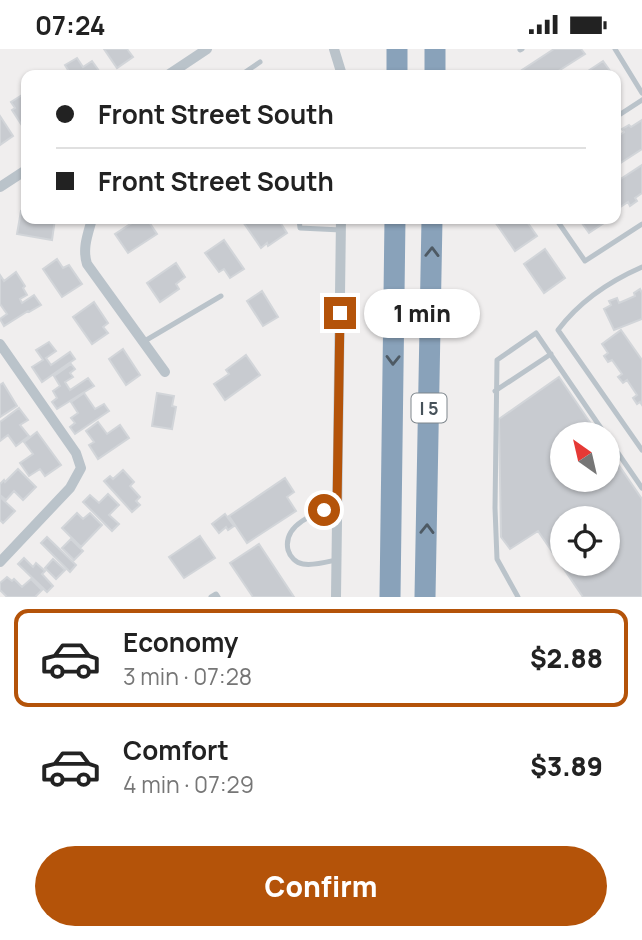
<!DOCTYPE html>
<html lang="en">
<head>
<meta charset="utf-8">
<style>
	:root { --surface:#fff; --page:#f6f6f6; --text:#222; --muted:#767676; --line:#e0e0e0; --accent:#b45309 }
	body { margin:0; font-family:Manrope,sans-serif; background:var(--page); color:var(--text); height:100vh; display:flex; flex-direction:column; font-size:26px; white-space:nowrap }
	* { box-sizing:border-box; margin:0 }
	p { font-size:23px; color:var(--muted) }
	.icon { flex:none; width:38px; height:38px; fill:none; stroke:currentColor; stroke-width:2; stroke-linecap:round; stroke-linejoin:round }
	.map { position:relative; height:548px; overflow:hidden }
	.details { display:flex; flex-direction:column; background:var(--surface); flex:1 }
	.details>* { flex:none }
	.hud { position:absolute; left:21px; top:21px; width:600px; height:154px; border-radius:14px; box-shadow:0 2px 5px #0004; display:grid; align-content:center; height:154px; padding:0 35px; background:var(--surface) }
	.needle { width:46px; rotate:326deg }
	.tools { position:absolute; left:550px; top:373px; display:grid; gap:14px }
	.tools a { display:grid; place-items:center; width:70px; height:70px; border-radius:50%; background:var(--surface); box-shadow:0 2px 5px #0004; font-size:35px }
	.end { position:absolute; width:32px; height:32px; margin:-16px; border:9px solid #b45309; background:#fff; box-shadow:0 0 0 4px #fff }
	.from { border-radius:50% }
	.bubble { position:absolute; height:49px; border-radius:24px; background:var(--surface); box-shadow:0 2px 5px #0004; font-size:23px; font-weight:800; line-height:49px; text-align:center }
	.hud b { display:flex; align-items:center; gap:24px; height:66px; font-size:26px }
	.hud b+b { border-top:2px solid var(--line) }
	.hud i { width:18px; height:18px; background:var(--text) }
	ul { padding:12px 0 0; list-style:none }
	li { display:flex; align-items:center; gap:21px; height:98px; margin:0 14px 10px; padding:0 21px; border:4px solid transparent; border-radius:14px }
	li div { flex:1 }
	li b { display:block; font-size:26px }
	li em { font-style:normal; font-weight:800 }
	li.active { border-color:var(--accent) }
	li>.icon { width:63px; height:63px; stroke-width:1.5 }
	.button { display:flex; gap:14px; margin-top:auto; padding:14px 35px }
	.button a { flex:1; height:80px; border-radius:42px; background:var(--accent); color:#fff; font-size:28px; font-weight:800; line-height:80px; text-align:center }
	.status { display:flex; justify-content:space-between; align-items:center; height:49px; padding:0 35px; background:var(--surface); direction:ltr }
	.status svg { height:19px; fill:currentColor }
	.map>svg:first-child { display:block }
	.building { fill:#c8cbd0; stroke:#d2d5d9; stroke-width:2; fill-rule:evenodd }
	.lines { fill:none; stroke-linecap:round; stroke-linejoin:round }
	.service { stroke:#bac3ca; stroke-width:5 }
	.minor { stroke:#bac3ca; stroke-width:10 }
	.motorway { stroke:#89a2ba; stroke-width:21 }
	.oneway { stroke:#4e5a64 }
	.route { stroke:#b45309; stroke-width:9 }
	.labels { text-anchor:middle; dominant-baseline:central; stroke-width:5; stroke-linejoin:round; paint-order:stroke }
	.shield { fill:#fff; stroke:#7e868c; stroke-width:2 }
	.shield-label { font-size:18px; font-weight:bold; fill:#47525a }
</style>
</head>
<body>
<div class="status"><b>07:24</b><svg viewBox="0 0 49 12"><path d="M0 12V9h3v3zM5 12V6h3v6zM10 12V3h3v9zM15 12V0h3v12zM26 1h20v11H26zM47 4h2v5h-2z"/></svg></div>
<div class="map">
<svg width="642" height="548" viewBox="0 0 642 548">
	<rect width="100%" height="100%" fill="#f0eeee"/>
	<path class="building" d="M104,0H127L133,8L117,19Z
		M554,0H581L585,5L552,26H526L522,21Z
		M77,9L83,18L92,12L102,26H71L65,16Z
		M603,12L613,26H582Z
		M22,46L26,51V77L23,78L12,61L15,59L11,53Z
		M0,67L13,87L0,96Z
		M642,71V100L616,117V89L624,83L622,80L629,76L631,78Z
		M642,116V144L635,149L637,152L630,157L628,153L616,161V133Z
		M21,162L26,163V170H55L52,191L17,185Z
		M138,170H147L157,185L128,204L115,185Z
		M241,170H278L287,184L268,197L267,194L261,199Z
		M501,170H525L537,187L515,202L495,173Z
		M579,170H610L589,184Z
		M224,191L244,220L230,229L224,220L219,223L205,204Z
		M545,200L565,229L544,244L524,215Z
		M57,210L63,219L69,216L82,235L62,248L43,220Z
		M176,214L185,228L176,235L179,240L160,253L147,234Z
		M16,223L25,237L23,239L27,246L20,250L22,254L34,246L41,256L29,263L28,262L4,277L0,270L7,265L0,255V226L4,232Z
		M640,240L642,244V270L614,281L604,260L611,256L609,252L617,249L619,254L626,251L635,247L634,244Z
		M262,242L278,268L263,277L247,252Z
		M94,253L108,274L103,278L108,284L92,295L73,268Z
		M621,281L642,311V356L640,353L637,355L633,349L637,346L627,331L623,334L618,328L622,325L612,311L608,313L604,307L608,304L602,295Z
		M49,293L56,302L46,309L51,316L70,303L75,310L42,333L32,318L43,311L36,301Z
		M123,300L140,326L126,336L109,310Z
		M246,306L260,326L225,351L214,335L229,325L226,321Z
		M71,315L75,320L70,324L73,328L65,333L70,341L88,329L94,337L57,360L52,353L57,349L53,342L60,337L54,327Z
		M559,328L598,385H562V430H607V399L642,450V548H583L538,482L510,500L501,488L499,370ZM562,469H607V514H562Z
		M3,334L17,357L0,368V336Z
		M84,344L95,360L104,355L109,362L75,385L70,378L75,374L71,369L78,364L71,353Z
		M157,344L174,347L172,357L176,358L172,380L152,377Z
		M19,359L28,371L20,376L29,387L16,397L8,386L0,392V373Z
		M98,373L107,385L120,376L129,389L98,410L89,396L94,393L86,382Z
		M37,383L61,416L45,427L40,420L29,427L20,414L33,405L24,393Z
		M18,420L36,438L23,451L14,442L6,451L0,446V435L4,431L5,433Z
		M123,421L134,433L130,437L140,448L136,452L140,456L132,463L104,432L110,427L113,430Z
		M285,429L294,443L287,448L296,462L247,494L229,467Z
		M108,445L119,456L109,466L119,475L112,482L83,453L90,446L99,454Z
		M0,448L15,462L3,474L0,471Z
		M77,464L83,470L90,464L102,476L81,498L62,479Z
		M225,465L234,477L228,481L226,478L219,484L212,475Z
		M200,487L215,509L184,529L169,508Z
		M47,488L76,516L70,523L41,494Z
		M71,490L83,502L74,511L62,499Z
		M259,495L294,548H253L230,514Z
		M24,509L33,518L36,514L45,522L42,525L53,537L47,543L18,515Z
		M53,510L65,521L56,530L45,519Z
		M7,528L12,532L14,530L22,538L31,530L42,541L35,548H7L0,541V534Z"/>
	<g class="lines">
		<path class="service" d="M615,0L642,44
			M520,1L522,0
			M241,26L260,13
			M616,68L642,51
			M299,170L300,179L341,181
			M556,170L585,212L642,175
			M642,218C610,232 579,253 558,281L642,401
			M143,293L221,247
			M495,342L551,305
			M607,388L642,439
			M336,511C327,513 313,517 303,515C296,514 290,508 288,501C282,474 319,463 337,457
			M211,548L216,545L218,548
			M518,548L497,510L495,459L497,311L536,284L605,385"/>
		<path class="minor" d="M334,0L342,26
			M168,26L207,0
			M0,138L26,121
			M92,170C88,185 82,199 87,215L165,323
			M0,295L76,404L81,419L70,439L0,513
			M336,548L341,170"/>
		<path class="motorway" d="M397,0V26
			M435,26V0
			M390,548L395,170
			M425,548L432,170"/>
	</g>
	<defs><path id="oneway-chevron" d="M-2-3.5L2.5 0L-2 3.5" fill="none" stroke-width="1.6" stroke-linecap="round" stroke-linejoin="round" transform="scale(1.75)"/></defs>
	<g class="oneway">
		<use href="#oneway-chevron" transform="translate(432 203) rotate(-89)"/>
		<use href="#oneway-chevron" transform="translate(393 311) rotate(91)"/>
		<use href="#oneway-chevron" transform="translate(427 480) rotate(-89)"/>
	</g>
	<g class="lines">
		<path class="route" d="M324,461L337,457L340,264"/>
	</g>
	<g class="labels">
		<rect class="shield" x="411.5" y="344.5" width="35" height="29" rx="5"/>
		<g class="shield-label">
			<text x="429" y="359">I 5</text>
		</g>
	</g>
</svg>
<div class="tools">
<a><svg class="needle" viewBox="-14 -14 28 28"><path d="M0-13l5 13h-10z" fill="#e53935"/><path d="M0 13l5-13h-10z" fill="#767676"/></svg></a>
<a><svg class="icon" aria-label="locate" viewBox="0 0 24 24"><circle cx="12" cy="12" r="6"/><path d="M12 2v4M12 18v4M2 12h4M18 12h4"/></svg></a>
</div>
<i class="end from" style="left:324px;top:461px"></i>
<i class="end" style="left:340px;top:264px"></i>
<div class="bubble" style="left:364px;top:240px;width:116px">1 min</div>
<div class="hud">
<b><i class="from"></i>Front Street South</b>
<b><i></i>Front Street South</b>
</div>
</div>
<section class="details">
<ul>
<li class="active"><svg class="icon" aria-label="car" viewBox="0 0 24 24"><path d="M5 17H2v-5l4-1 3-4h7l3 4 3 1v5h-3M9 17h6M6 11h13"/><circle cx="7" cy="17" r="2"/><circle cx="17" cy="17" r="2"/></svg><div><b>Economy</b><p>3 min · 07:28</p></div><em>$2.88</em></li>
<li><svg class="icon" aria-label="car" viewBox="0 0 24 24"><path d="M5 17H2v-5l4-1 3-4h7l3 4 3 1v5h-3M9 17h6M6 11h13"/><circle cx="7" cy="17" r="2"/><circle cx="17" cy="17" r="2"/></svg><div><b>Comfort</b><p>4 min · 07:29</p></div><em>$3.89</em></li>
</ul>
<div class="button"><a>Confirm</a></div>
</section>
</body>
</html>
